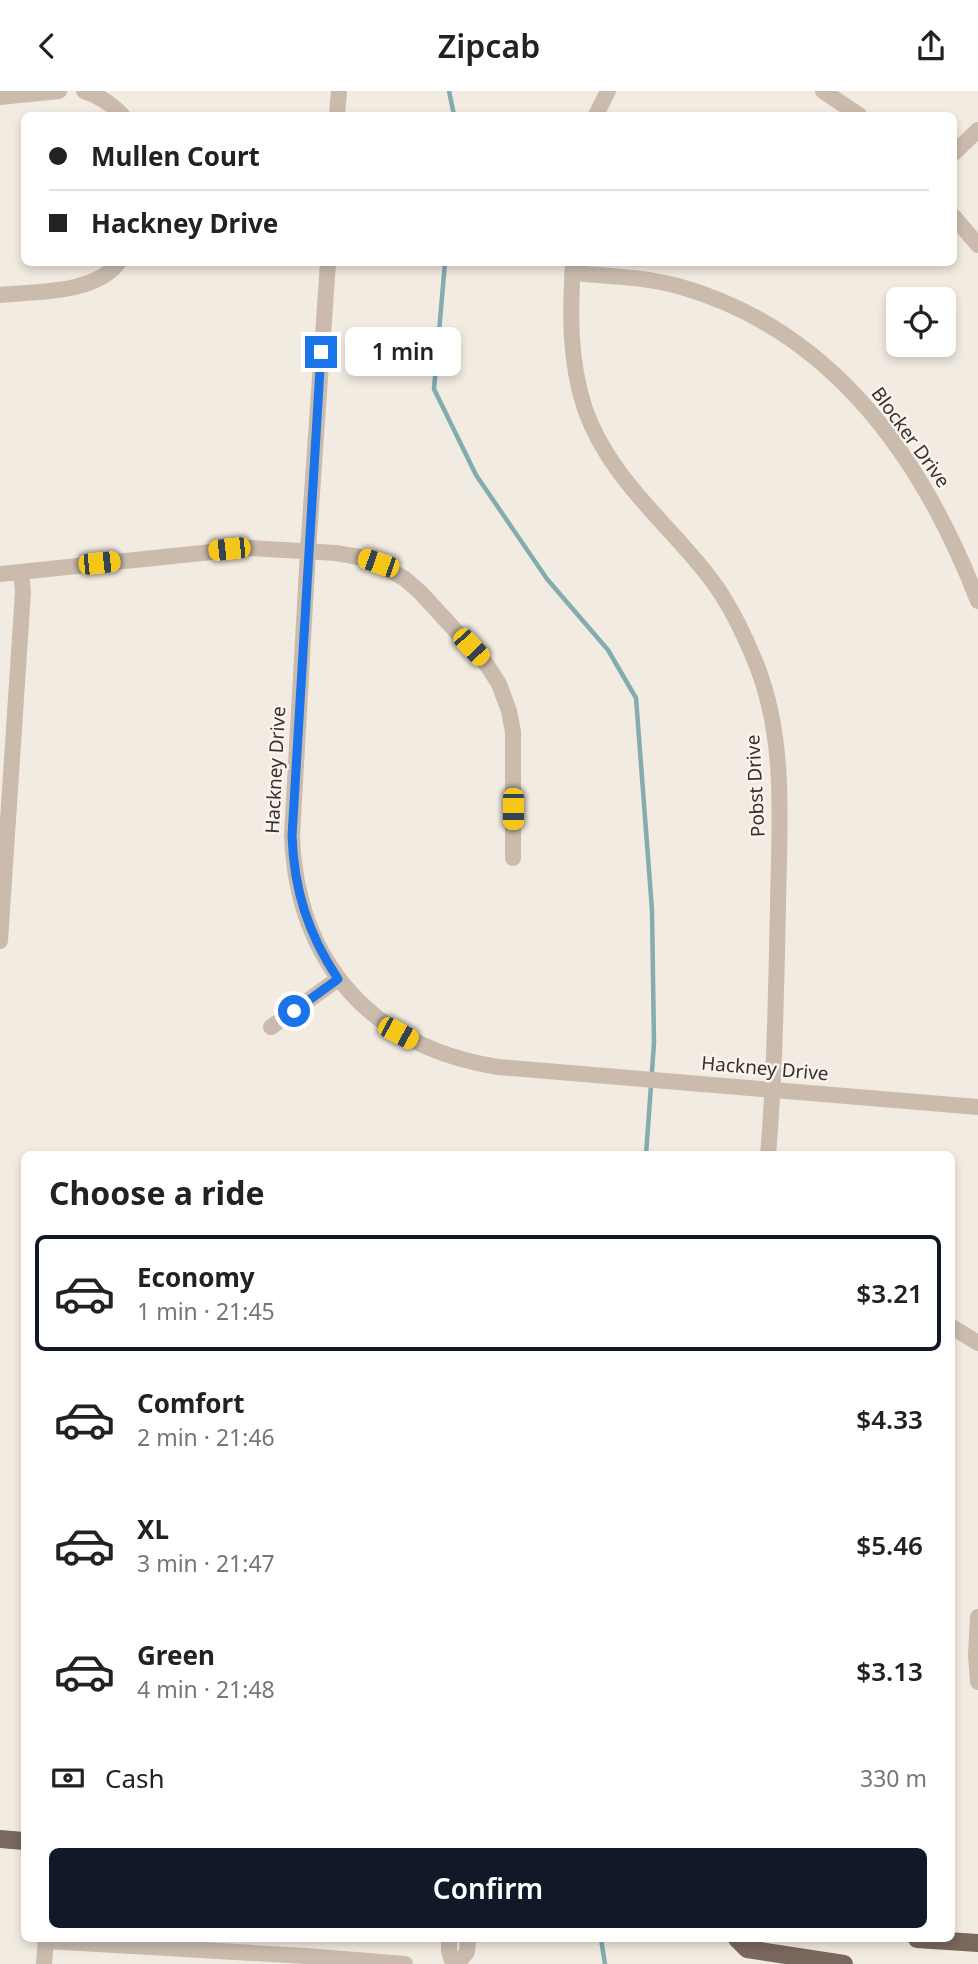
<!DOCTYPE html>
<html lang="en">
<head>
<meta charset="utf-8">
<style>
	:root { --surface:#fff; --page:#f2f2f2; --text:#222; --muted:#767676; --line:#e0e0e0; --accent:#111827 }
	body { margin:0; font-family:"Noto Sans",sans-serif; background:var(--page); color:var(--text); height:100vh; display:flex; flex-direction:column; font-size:26px; white-space:nowrap }
	* { box-sizing:border-box; margin:0 }
	p { font-size:23px; color:var(--muted) }
	.icon { flex:none; width:38px; height:38px; fill:none; stroke:currentColor; stroke-width:2; stroke-linecap:round; stroke-linejoin:round }
	.map { position:relative; flex:1; overflow:hidden }
	.panel { position:absolute; left:21px; top:1060px; width:934px; height:791px; display:flex; flex-direction:column; background:var(--surface); border-radius:10px; box-shadow:0 4px 10px #0003 }
	.panel>* { flex:none }
	.banner { position:absolute; left:21px; top:21px; width:936px; height:154px; border-radius:10px; box-shadow:0 4px 10px #0003; display:grid; align-content:center; height:154px; padding:0 28px; background:var(--surface) }
	.buttons { position:absolute; left:886px; top:196px; display:grid; gap:14px }
	.buttons a { display:grid; place-items:center; width:70px; height:70px; border-radius:10px; background:var(--surface); box-shadow:0 4px 10px #0003; font-size:35px }
	.end { position:absolute; width:32px; height:32px; margin:-16px; border:9px solid #1a73e8; background:#fff; box-shadow:0 0 0 4px #fff }
	.from { border-radius:50% }
	.bubble { position:absolute; height:49px; border-radius:10px; background:var(--surface); box-shadow:0 4px 10px #0003; font-size:23px; font-weight:600; line-height:49px; text-align:center }
	.car { position:absolute; width:21px; height:42px; margin:-21px -10px; border-radius:9px; box-shadow:0 0 5px 2px #0007; background:linear-gradient(#f5c518 24%,#345 0 40%,#f5c518 0 76%,#345 0 86%,#f5c518 0) }
	.banner b { display:flex; align-items:center; gap:24px; height:66px; font-size:26px }
	.banner b+b { border-top:2px solid var(--line) }
	.banner i { width:18px; height:18px; background:var(--text) }
	ul { padding:0; list-style:none }
	li { display:flex; align-items:center; gap:21px; height:116px; margin:0 14px 10px; padding:0 14px; border:4px solid transparent; border-radius:10px }
	li div { flex:1 }
	li b { display:block; font-size:26px }
	li em { font-style:normal; font-weight:600 }
	li.current { border-color:var(--accent) }
	li>.icon { width:63px; height:63px; stroke-width:1.5 }
	h2 { padding:0 28px; font-size:32px; line-height:84px }
	.pay { display:flex; align-items:center; gap:18px; height:77px; padding:0 28px; font-size:26px }
	.pay p { margin-inline-start:auto }
	.action { display:flex; gap:14px; margin-top:auto; padding:14px 28px }
	.action a { flex:1; height:80px; border-radius:10px; background:var(--accent); color:#fff; font-size:28px; font-weight:600; line-height:80px; text-align:center }
	header { display:flex; justify-content:space-between; align-items:center; height:91px; padding:0 28px; background:var(--surface); font-size:32px; font-weight:600 }
	.map>svg:first-child { display:block }
	.lines { fill:none; stroke-linecap:round; stroke-linejoin:round }
	.stream { stroke:#82acae; stroke-width:4.5 }
	.minor { stroke:#cabbad; stroke-width:16 }
	.major { stroke:#7a675e; stroke-width:18 }
	.route { stroke:#1a73e8; stroke-width:9 }
	.labels { text-anchor:middle; dominant-baseline:central; stroke-width:5; stroke-linejoin:round; paint-order:stroke }
	.street-label { font-size:19px; fill:#39302b; stroke:#faf4ee }
</style>
</head>
<body>
<header><svg class="icon" aria-label="back" viewBox="0 0 24 24"><path d="M15 5l-7 7 7 7"/></svg>Zipcab<svg class="icon" aria-label="share" viewBox="0 0 24 24"><path d="M12 15V3M7 8l5-5 5 5M5 13v7h14v-7"/></svg></header>
<div class="map">
<svg width="978" height="1873" viewBox="0 0 978 1873">
	<rect width="100%" height="100%" fill="#f2ebe1"/>
	<g class="lines">
		<path class="stream" d="M449,0L454,24
			M445,172L434,298L476,384L547,488L608,559L636,607L652,819L654,952L646,1064
			M601,1848L605,1873"/>
		<path class="minor" d="M84,0C100,5 111,12 122,24
			M823,0L859,24
			M0,6L59,0
			M337,24L339,0
			M596,24L608,0
			M954,62L978,39
			M954,126L978,154
			M328,172L308,460L292,745C297,872 372,956 498,976L978,1016
			M573,172C570,221 569,270 585,318C609,387 667,431 710,487C730,513 745,545 757,575C787,652 779,735 778,816C776,899 775,981 768,1064
			M573,182C608,185 644,186 678,195C832,238 923,368 978,510
			M0,204C37,200 94,203 118,172
			M0,483L250,457L336,462L359,466L378,472L405,488L421,502L487,574L499,593L509,620L513,641V767
			M0,850L23,501L21,481
			M271,936L338,888
			M952,1236L978,1252
			M978,1526L976,1564L978,1591
			M449,1848V1860L453,1873
			M46,1850L306,1865L405,1873
			M44,1873L46,1848
			M457,1873L467,1861L468,1848"/>
		<path class="major" d="M0,1748L24,1750
			M737,1848L747,1858L844,1873
			M917,1848L978,1852"/>
	</g>
	<g class="lines">
		<path class="route" d="M294,920L338,888C308,843 294,799 292,745L321,261"/>
	</g>
	<g class="labels">
		<g class="street-label">
			<text transform="translate(911 346) rotate(54)">Blocker Drive</text>
			<text transform="translate(275 679) rotate(-87)">Hackney Drive</text>
			<text transform="translate(755 695) rotate(-93)">Pobst Drive</text>
			<text transform="translate(765 977) rotate(5)">Hackney Drive</text>
		</g>
	</g>
</svg>
<div class="buttons">
<a><svg class="icon" aria-label="locate" viewBox="0 0 24 24"><circle cx="12" cy="12" r="6"/><path d="M12 2v4M12 18v4M2 12h4M18 12h4"/></svg></a>
</div>
<i class="end from" style="left:294px;top:920px"></i>
<i class="end" style="left:321px;top:261px"></i>
<div class="bubble" style="left:345px;top:236px;width:116px">1 min</div>
<i class="car" style="left:229px;top:458px;rotate:264deg"></i>
<i class="car" style="left:99px;top:472px;rotate:84deg"></i>
<i class="car" style="left:378px;top:472px;rotate:289deg"></i>
<i class="car" style="left:471px;top:556px;rotate:137deg"></i>
<i class="car" style="left:513px;top:718px;rotate:180deg"></i>
<i class="car" style="left:398px;top:942px;rotate:118deg"></i>
<div class="banner">
<b><i class="from"></i>Mullen Court</b>
<b><i></i>Hackney Drive</b>
</div>
<section class="panel">
<h2>Choose a ride</h2>
<ul>
<li class="current"><svg class="icon" aria-label="car" viewBox="0 0 24 24"><path d="M5 17H2v-5l4-1 3-4h7l3 4 3 1v5h-3M9 17h6M6 11h13"/><circle cx="7" cy="17" r="2"/><circle cx="17" cy="17" r="2"/></svg><div><b>Economy</b><p>1 min · 21:45</p></div><em>$3.21</em></li>
<li><svg class="icon" aria-label="car" viewBox="0 0 24 24"><path d="M5 17H2v-5l4-1 3-4h7l3 4 3 1v5h-3M9 17h6M6 11h13"/><circle cx="7" cy="17" r="2"/><circle cx="17" cy="17" r="2"/></svg><div><b>Comfort</b><p>2 min · 21:46</p></div><em>$4.33</em></li>
<li><svg class="icon" aria-label="car" viewBox="0 0 24 24"><path d="M5 17H2v-5l4-1 3-4h7l3 4 3 1v5h-3M9 17h6M6 11h13"/><circle cx="7" cy="17" r="2"/><circle cx="17" cy="17" r="2"/></svg><div><b>XL</b><p>3 min · 21:47</p></div><em>$5.46</em></li>
<li><svg class="icon" aria-label="car" viewBox="0 0 24 24"><path d="M5 17H2v-5l4-1 3-4h7l3 4 3 1v5h-3M9 17h6M6 11h13"/><circle cx="7" cy="17" r="2"/><circle cx="17" cy="17" r="2"/></svg><div><b>Green</b><p>4 min · 21:48</p></div><em>$3.13</em></li>
</ul>
<div class="pay"><svg class="icon" aria-label="cash" viewBox="0 0 24 24"><path d="M3 7h18v10H3z"/><circle cx="12" cy="12" r="2"/></svg>Cash<p>330 m</p></div>
<div class="action"><a>Confirm</a></div>
</section>
</div>
</body>
</html>
